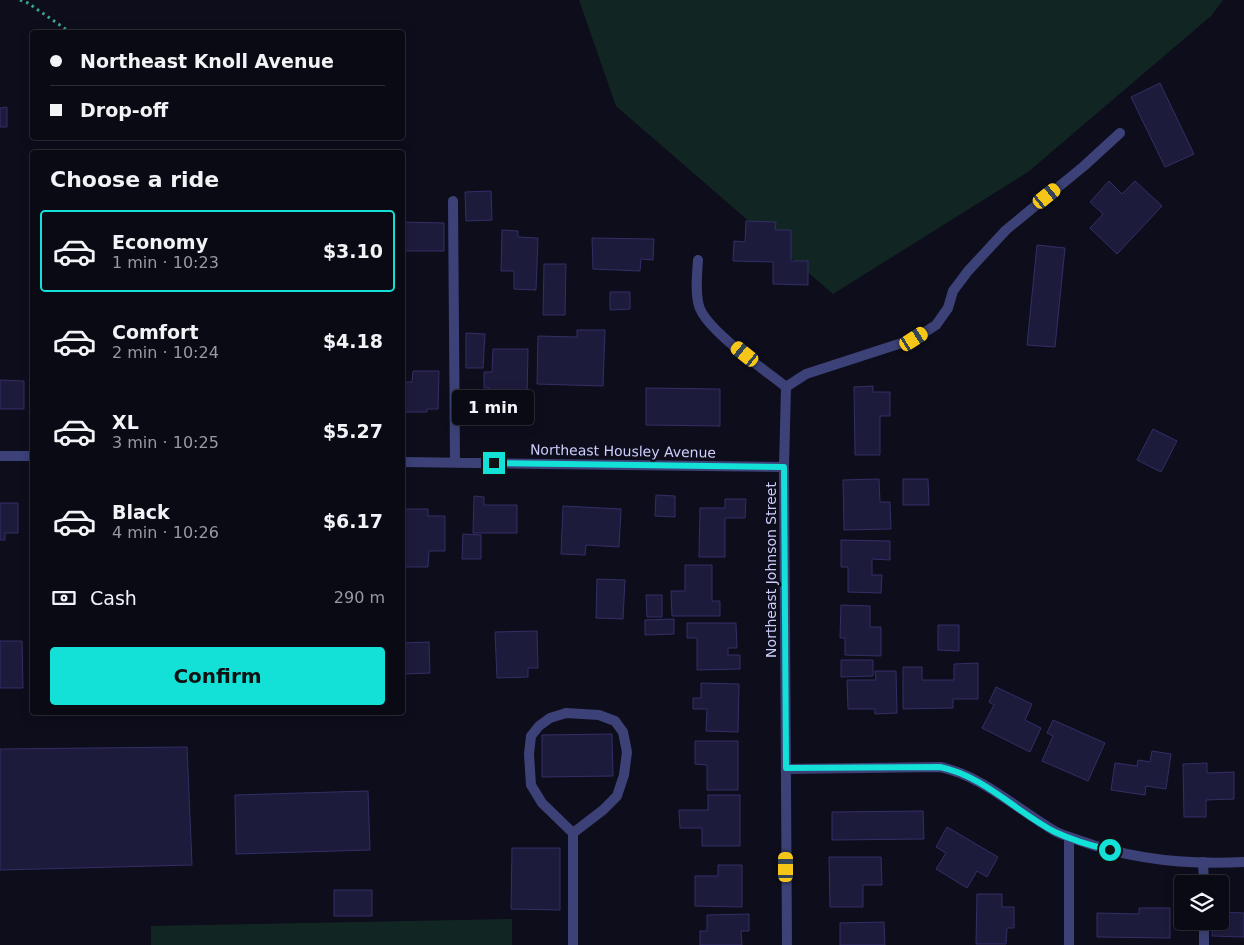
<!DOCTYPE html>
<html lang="en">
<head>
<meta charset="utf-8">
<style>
	:root { --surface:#0a0a15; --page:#13131e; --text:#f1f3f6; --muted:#999aa0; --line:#2a2b34; --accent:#13e0d7 }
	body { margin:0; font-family:"DejaVu Sans",sans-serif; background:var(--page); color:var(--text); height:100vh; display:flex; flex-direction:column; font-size:19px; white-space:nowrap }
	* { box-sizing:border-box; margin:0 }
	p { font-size:16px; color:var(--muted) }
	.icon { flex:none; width:28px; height:28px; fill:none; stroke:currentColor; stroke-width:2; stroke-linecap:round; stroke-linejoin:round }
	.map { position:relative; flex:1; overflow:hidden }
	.side { position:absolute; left:30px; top:150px; width:375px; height:565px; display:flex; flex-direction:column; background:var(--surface); border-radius:5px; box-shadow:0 2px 12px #0003,0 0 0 1px var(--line) }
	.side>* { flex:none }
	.top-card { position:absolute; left:30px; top:30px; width:375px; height:110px; border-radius:5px; box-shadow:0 2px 12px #0003,0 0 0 1px var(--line); display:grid; align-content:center; height:110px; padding:0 20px; background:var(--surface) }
	.controls { position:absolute; left:1174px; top:875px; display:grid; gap:10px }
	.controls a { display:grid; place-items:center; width:55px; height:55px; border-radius:5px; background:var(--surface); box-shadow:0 2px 12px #0003,0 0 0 1px var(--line); font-size:25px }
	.end { position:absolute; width:22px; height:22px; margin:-11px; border:6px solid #13e0d7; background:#111; box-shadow:0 0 0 2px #111 }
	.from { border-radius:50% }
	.bubble { position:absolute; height:35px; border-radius:5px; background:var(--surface); box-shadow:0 2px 12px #0003,0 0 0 1px var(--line); font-size:16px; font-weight:700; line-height:35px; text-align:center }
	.car { position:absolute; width:15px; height:30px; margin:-15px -8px; border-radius:6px; box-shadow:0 0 4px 1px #0007; background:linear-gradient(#f5c518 24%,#345 0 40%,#f5c518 0 76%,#345 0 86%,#f5c518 0) }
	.top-card b { display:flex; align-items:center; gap:18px; height:48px; font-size:19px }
	.top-card b+b { border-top:1px solid var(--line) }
	.top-card i { width:12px; height:12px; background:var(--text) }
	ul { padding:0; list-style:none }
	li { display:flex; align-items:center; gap:15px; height:82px; margin:0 10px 8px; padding:0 10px; border:2px solid transparent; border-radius:5px }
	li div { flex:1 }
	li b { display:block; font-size:19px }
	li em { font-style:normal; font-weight:700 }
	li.current { border-color:var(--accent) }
	li>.icon { width:45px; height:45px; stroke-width:1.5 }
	h2 { padding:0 20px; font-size:22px; line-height:60px }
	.pay { display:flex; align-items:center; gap:12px; height:55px; padding:0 20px; font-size:19px }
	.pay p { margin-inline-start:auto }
	.action { display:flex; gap:10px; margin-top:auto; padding:10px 20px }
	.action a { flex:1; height:58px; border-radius:5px; background:var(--accent); color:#111; font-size:20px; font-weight:700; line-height:58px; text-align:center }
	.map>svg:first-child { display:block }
	.green { fill:#112622 }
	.building { fill:#1d1b3c; stroke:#322f66 }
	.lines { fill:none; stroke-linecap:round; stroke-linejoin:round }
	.path { stroke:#37a58e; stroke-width:3; stroke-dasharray:2.5 4; stroke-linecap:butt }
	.service { stroke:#3c4277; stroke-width:10 }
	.minor { stroke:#3c4277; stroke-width:10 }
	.route { stroke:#13e0d7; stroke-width:6 }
	.labels { text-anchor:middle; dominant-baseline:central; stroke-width:4.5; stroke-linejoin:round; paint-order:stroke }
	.street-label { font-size:14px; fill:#cdcefb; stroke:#0e0d1c }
</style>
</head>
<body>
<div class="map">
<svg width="1244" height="945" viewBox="0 0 1244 945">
	<rect width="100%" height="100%" fill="#0e0d1c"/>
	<path class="green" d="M579,0H1223L1211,16L1028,172L833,294L616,106Z
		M512,919V945H151V926Z"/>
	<path class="building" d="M1160,83L1194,154L1165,167L1131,97Z
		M7,107V127H0V108Z
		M1109,181L1122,194L1135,181L1162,206L1117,254L1090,228L1103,214L1090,202Z
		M491,191L492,220L466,221L465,192Z
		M746,221L776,222L775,230H791V261H808V285L773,284V262L733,261L734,241L745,242Z
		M402,222L444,223V251H402Z
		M502,230L518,231V237L538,238L536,290L514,289V271H501Z
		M592,238L654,239L653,260L641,259L640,271L593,269Z
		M1037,245L1065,248L1055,347L1027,345Z
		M544,264H566L565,315H543Z
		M610,292H630V309L610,310Z
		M577,330H605L603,386L537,384L538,336L577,337Z
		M466,333L485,334L483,368H466Z
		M493,349H528L527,399L490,398V388H484V372H492Z
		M413,371H439L438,409H427V412H402V382H412Z
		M0,380L24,381V409H0Z
		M873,386V392H890V416H880V455H855L854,387Z
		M646,388L720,389V426L646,425Z
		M1153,429L1177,441L1161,472L1137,460Z
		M879,479L880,502H890L891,529L844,530L843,480Z
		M903,479H928L929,505H903Z
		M656,495L675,496V517L655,516Z
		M474,496L484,497V505H517V533H473Z
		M725,499H746L745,518H725V557H699L700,508H725Z
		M0,503H18V533H5V540H0Z
		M563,506L621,509L619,547L586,545L585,555L561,554Z
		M402,509H428V516H445V551H429L428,567H402Z
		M463,534L481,535V559H462Z
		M841,540L890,541V560L872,559V575H882L881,593L848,592V567H841Z
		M685,565H712V601H720V616H672L671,591H685Z
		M597,579L625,580L623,619L596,618Z
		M646,595H662V617H647Z
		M841,605L870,606V627H881V656L845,655V638H840Z
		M674,619V634L645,635V620Z
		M687,623H736L737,648H728V655H740V669L697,670V638H687Z
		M938,625H959V651L938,650Z
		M537,631L538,668H528V677L497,678L495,632Z
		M0,641H22L23,688H0Z
		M429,642L430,673L402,674V643Z
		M841,660H873V676L841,677Z
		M978,663V699H953V708L903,709V667H922V680H954V664Z
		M875,671H896L897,713L875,714V709H848L847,680H876Z
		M701,683L739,684L738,732L706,731L707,709H693V698H701Z
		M996,687L1032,704L1025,720L1041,728L1030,752L982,728L994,705L989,702Z
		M1053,720L1105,743L1088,781L1042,761L1053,736L1047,733Z
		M612,734L613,776L542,777V735Z
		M695,741H738V790H707V765L695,764Z
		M187,747L192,865L0,870V749Z
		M1152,751L1171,754L1166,789L1146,786L1145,795L1111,790L1115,763L1137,766L1138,760L1150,762Z
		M1207,763V773L1234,772V799L1206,800V817H1184L1183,764Z
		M368,791L370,850L236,854L235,795Z
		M708,795H740V846H702V828H680L679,810H708Z
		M923,811L924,839L832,840V812Z
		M947,827L998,857L987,877L977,871L967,888L936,869L946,853L936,847Z
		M512,848H560V910L511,909Z
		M829,857H881L882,885H863V907H830Z
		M718,865H742V907L695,906V876H718Z
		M334,890H372V916H334Z
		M977,894H1002V907H1014V928H1007L1006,944H976Z
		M1139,908H1170V938L1097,937V913L1139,914Z
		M1220,912L1244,913V937L1212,936L1213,921H1220Z
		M749,914V931H741L742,945H700V931H707V915Z
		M884,922L885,945H840V923Z"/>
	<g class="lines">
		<path class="path" d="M20,0L28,3L70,32"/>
		<path class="service" d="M573,833L603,810L617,796L624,775L627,752L623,732L615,721L599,715L566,713L550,718L539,726L531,736L529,754L531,785L542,803L573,833V945
			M1203,862L1204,884
			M1204,921V945"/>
		<path class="minor" d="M453,201L455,462
			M698,260C697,275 695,292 699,306C706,330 765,370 786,387
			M786,387L784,467L787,945
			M786,387L806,374L914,339L936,325L948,308L953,291L968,271L1006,230L1084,166L1120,133
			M0,456H32
			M402,462L784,467
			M786,769L940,767C981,775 1017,809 1053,830C1061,835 1070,837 1078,840C1130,859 1189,865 1244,862
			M1069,945V837"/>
	</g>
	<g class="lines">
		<path class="route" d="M494,463L784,467L786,768L940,767C984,776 1016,812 1055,832C1072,840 1092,846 1110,850"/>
	</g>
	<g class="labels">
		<g class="street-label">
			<text transform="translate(623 451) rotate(1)">Northeast Housley Avenue</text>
			<text transform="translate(771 570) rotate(-90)">Northeast Johnson Street</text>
		</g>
	</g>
</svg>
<div class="controls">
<a><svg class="icon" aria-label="layers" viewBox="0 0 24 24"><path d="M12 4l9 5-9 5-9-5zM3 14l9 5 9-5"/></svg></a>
</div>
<i class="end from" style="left:1110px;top:850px"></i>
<i class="end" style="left:494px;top:463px"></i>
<div class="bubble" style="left:452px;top:390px;width:82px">1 min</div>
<i class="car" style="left:1047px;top:196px;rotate:51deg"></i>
<i class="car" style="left:914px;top:339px;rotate:57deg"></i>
<i class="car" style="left:745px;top:354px;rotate:309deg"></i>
<i class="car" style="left:786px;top:867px;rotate:0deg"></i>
<div class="top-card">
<b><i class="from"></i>Northeast Knoll Avenue</b>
<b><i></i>Drop-off</b>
</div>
<section class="side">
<h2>Choose a ride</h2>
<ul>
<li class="current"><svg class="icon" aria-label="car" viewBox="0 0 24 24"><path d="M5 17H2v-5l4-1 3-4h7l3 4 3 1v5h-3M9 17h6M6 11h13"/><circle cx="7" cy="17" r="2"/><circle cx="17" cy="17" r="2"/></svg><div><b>Economy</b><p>1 min · 10:23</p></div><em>$3.10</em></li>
<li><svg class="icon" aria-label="car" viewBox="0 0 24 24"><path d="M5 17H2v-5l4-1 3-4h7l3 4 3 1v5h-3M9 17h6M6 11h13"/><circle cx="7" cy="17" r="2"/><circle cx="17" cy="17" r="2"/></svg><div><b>Comfort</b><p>2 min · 10:24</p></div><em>$4.18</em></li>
<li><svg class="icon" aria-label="car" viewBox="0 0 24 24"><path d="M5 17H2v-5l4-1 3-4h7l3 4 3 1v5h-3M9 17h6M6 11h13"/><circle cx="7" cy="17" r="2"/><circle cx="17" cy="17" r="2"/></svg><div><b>XL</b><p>3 min · 10:25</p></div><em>$5.27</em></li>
<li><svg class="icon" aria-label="car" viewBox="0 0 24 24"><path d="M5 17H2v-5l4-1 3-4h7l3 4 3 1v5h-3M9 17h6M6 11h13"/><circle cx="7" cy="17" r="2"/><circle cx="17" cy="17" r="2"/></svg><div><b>Black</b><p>4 min · 10:26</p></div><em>$6.17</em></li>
</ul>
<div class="pay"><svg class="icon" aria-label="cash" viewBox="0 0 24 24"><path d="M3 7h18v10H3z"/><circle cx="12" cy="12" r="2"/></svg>Cash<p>290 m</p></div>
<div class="action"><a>Confirm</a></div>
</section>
</div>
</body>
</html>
